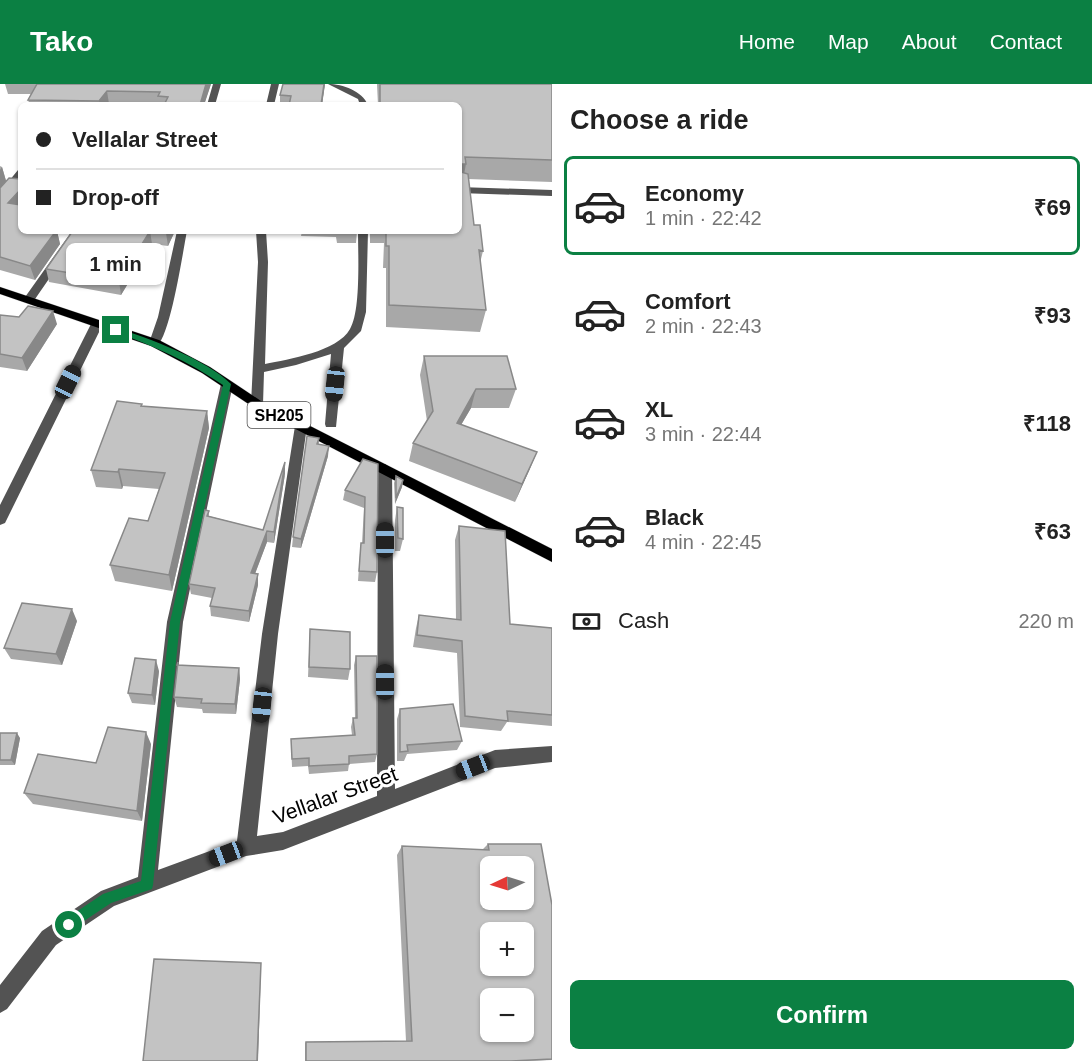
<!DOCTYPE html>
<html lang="en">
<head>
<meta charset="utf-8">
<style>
	:root { --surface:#fff; --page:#f6f6f6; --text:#222; --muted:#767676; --line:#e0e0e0; --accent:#0b8043 }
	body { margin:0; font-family:Arial,sans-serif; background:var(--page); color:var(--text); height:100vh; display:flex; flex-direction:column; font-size:22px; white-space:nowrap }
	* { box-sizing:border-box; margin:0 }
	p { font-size:20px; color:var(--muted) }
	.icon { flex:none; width:33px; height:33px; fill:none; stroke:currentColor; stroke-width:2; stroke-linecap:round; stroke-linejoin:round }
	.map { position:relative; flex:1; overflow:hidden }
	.side { display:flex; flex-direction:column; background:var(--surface); width:540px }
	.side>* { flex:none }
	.banner { position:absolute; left:18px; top:18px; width:444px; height:132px; border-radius:9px; box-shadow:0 2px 4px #0004; display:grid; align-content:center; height:132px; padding:0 18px; background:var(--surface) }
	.needle { width:39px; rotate:266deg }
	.buttons { position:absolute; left:480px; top:772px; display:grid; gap:12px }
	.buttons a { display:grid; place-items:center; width:54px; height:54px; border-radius:9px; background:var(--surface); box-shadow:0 2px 4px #0004; font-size:30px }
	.end { position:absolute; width:27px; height:27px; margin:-14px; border:8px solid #0b8043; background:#fff; box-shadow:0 0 0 3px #fff }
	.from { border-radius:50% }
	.bubble { position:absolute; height:42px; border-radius:9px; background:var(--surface); box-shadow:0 2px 4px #0004; font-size:20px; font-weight:800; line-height:42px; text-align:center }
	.car { position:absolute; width:18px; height:36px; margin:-18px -9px; border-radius:8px; box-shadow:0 0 4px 2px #0007; background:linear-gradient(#222 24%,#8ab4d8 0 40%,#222 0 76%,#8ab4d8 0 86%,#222 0) }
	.banner b { display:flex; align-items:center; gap:21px; height:57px; font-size:22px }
	.banner b+b { border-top:2px solid var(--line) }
	.banner i { width:15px; height:15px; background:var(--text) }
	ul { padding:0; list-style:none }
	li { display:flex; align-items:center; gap:18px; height:99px; margin:0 12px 9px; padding:0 6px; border:3px solid transparent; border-radius:9px }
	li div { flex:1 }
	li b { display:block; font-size:22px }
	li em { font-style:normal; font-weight:800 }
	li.on { border-color:var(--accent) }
	li>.icon { width:54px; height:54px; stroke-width:1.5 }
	h2 { padding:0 18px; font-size:27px; line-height:72px }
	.pay { display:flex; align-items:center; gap:15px; height:66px; padding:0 18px; font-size:22px }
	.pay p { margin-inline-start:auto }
	.button { display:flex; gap:12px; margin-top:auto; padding:12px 18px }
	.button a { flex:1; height:69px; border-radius:9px; background:var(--accent); color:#fff; font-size:24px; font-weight:800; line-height:69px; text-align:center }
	header { display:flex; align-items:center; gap:36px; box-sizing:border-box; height:84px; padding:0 30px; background:var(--accent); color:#fff }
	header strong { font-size:28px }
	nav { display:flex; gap:33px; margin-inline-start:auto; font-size:21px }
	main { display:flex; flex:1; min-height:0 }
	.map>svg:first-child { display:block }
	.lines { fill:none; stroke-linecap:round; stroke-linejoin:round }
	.major-casing { stroke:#dbdbdb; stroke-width:1 }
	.minor { fill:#535353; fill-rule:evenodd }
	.major { fill:#000; fill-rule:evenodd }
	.wall { fill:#a8a8a8 }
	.shaded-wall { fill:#888 }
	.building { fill:#c3c3c3; stroke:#888; stroke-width:1.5; fill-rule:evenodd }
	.route { fill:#0b8043 }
	.labels { text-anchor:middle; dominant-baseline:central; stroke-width:6; stroke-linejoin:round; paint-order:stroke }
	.shield { fill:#fff; stroke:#4c4c4c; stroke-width:1.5 }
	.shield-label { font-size:16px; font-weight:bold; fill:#000 }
	.near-street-label { font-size:21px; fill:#000; stroke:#fff }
</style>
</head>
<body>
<header>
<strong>Tako</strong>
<nav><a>Home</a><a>Map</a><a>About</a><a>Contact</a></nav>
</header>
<main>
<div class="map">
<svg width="552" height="977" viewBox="0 0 552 977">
	<rect width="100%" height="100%" fill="#fff"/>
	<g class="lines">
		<g class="major-casing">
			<path id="major" d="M0,203L159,256L210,283L261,317L552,465V478L253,323L202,289L151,262L0,210Z"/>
		</g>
		<path class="minor" d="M213,0H221L215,21H207Z
			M271,0H279L274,21H266Z
			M328,0C343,0 362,7 368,21H360L358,15Z
			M21,85V94L3,116L0,117V108L18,86Z
			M459,103L552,106V112L459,109Z
			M72,147H82L33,218H25L23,216Z
			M177,147H187C183,166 170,258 155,263L149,259L158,233Z
			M256,147H266L268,178L265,280C289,275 337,268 350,245C361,227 358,170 358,147H368L366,228L361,247L344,264L336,343H326L325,340L331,270L296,281L264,288L263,320L257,324L251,320L258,178Z
			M97,236L103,240L7,435L5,439L0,441V421L91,240Z
			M227,296L233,300L183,538L158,786L237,757L262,550L295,342L301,337L307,342L278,550L257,752L283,748L377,712L378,385L385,380L392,385L395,705L495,666L552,662V678L495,684L283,766L246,772L114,822L56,861L7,925L0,929V901L42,847L101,807L138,793L167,538L221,300Z"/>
		<use href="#major" class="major"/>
	</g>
	<path class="wall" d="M5,0H211L204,21L109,20L108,21H30L28,16L31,10H8Z
		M283,0H325L322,21H280V11Z
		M377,0H552V98L468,95L474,141L483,167L480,179L486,226L480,248L386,243V184H383L384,159H370V147H459V21H378Z
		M0,82L2,83L21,147H57L60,160L35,196L0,186Z
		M175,147L168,162L152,160L121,211L49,198L46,185L79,149Z
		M302,147H357L356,159H337L336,153L301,152Z
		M0,231L57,240L27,287L0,283Z
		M424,272L516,305L509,324H471L461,341L537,368L515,418L409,377L413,359L427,337L420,291Z
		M143,322L207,327L209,344L172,507L115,497L110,481L148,437L159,405L123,402L122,405L96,403L91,386Z
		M319,354V360L328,372L301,464L292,463L293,453Z
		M363,375L377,488L375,498L358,497L360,469L361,459H362L364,424L343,416L345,406Z
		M285,390L274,459L267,458L255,490L258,501L249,538L211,532L210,522L212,514L191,510L189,500L209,427V432L263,446Z
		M396,392L403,396L402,403L395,420L394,399Z
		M397,423L403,455L400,467H395V436Z
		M459,442L510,540L552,544V642L507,638L501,647L460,643L457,569L413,563L416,544L419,531L456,536L455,456Z
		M77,537L62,581L11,575L4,564Z
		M310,545L350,585L348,596L308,593Z
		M356,572L377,670L375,678L349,680L348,687L309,690L308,682L292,683L291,655L352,651L351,643L353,634H355L354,581Z
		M178,578V581L239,584L240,595L236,630L203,629L202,625L177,623L174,613Z
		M159,587L155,621L132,619L128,609Z
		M400,625L462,657L457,666L407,670L404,677H397V635Z
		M0,649L20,654L15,681H0Z
		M151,660L142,737L33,720L24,709L96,679Z
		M488,760L552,821V976L527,977H305V959L306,958L406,957L397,771L402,762L482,766Z"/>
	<path class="shaded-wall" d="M206,0H211L204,21H200Z
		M324,0H325L322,21H321Z
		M107,7L109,20L108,21H100L99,17Z
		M462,80H466L462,101H459Z
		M2,83L6,97L0,105V86Z
		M21,105V124L8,119Z
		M56,147H57L60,160L35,196L30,182Z
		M150,147L152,160L121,211L119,197Z
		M167,147H175L168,162L166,149Z
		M53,227L57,240L27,287L22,274Z
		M476,305L471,324L451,358L457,339Z
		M207,327L209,344L172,507L169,491Z
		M329,362L328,372L301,464V455Z
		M537,368L529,387L515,418L522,400Z
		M285,378V390L274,459V448Z
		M119,385L123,402L122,405L118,388Z
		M403,396L402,403L395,420L396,414Z
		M267,447V458L251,500V489Z
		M258,490V501L249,538V527Z
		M72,525L77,537L62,581L56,570Z
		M156,576L159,587L155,621L152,611Z
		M239,584L240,595L236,630L235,620Z
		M146,648L151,660L142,737L137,727Z
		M17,649L20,654L15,681L11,676Z
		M261,879V884L258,977H257Z"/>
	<path class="building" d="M37,0H206L200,21H164L168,13L158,12L160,8L107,7L99,17L28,16Z
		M283,0H324L321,21H289L291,12L280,11Z
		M380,0H552V76L465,73L466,80H462L461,88L468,90L474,141H480L483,167L479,166L486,226L389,221V162H386V147H459V21H380Z
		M9,94L21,95V105L8,119L21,121V147H56L30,182L0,173V104Z
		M80,147H167L166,149L150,147L119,197L46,185L72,148L79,149Z
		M28,222L53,227L22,274L0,270V231L19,233Z
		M424,272H507L516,305H476L457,339L537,368L522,400L413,359L433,327Z
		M117,317L142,320L141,322L207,327L169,491L110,481L129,434L148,437L165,389L119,385L118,388L91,386Z
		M307,352L319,354L317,360L329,362L301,455L293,453Z
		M363,375L378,380L377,488L359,487L361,459H364L365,413L345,406Z
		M285,378L274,448L267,447L251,489L258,490L249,527L210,522L215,504L189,500L205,426L209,427L207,432L263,446Z
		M396,392L403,396L396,414Z
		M397,423L403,424V455L398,454Z
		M459,442L505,447L510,540L552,544V631L507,627L508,637L465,632L462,557L417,551L419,531L461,536Z
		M22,519L72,525L56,570L4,564Z
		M310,545L350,548V585L309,583Z
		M356,572H377V670L349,672V680L309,682V674L292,675L291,655L355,651L353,634H357Z
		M135,574L156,576L152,611L128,609Z
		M178,578L177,581L239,584L235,620L201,619L202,615L174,613Z
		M453,620L462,657L407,661L408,667L400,668V625Z
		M108,643L146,648L137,727L24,709L38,670L96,679Z
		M0,649H17L11,676H0Z
		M488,760H541L552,821V975L511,977H306V958L412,957L402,762L489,766ZM490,783H524V816H490ZM490,849H524V882H490ZM490,915H524V948H490Z
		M154,875L261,879L257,977H143Z"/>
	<path class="route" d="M116,244C149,254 207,276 231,300L180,538L153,801L152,805L111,819L69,847L64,845L62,841L64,836L103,810L141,797L170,538L223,301C189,278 153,261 114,248V244Z"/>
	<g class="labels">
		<rect class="shield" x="247.5" y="318" width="63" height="26" rx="4.5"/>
		<g class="shield-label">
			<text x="279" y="331">SH205</text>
		</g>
		<g class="near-street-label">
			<text transform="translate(335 711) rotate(-20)">Vellalar Street</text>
		</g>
	</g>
</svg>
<div class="buttons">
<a><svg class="needle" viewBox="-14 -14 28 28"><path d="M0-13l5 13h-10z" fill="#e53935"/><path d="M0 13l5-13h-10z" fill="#767676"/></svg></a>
<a>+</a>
<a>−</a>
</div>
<i class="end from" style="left:69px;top:841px"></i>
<i class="end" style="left:116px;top:246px"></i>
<div class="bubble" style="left:66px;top:159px;width:99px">1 min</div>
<i class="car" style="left:68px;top:298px;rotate:26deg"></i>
<i class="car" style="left:335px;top:300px;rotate:186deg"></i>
<i class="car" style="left:385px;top:456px;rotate:0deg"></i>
<i class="car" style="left:385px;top:598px;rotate:0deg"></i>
<i class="car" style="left:262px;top:621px;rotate:186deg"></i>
<i class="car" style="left:473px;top:683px;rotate:249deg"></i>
<i class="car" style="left:226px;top:770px;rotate:249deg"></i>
<div class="banner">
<b><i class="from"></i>Vellalar Street</b>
<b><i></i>Drop-off</b>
</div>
</div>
<section class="side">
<h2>Choose a ride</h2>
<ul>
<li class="on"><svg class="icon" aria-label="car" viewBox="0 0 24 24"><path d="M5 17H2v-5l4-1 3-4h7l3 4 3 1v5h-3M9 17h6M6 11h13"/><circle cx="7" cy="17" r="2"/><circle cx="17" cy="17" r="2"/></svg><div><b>Economy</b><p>1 min · 22:42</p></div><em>₹69</em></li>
<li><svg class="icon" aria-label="car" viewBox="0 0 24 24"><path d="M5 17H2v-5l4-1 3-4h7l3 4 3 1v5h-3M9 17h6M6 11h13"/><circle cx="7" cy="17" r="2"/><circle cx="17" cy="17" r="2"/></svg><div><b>Comfort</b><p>2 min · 22:43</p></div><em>₹93</em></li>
<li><svg class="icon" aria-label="car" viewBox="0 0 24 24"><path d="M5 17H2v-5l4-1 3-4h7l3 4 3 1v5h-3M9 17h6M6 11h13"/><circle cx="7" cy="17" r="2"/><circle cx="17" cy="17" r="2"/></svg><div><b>XL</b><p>3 min · 22:44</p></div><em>₹118</em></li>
<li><svg class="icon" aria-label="car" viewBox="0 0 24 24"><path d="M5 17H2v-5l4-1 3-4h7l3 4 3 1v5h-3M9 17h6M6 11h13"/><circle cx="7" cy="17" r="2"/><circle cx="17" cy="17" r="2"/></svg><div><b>Black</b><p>4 min · 22:45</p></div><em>₹63</em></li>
</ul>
<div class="pay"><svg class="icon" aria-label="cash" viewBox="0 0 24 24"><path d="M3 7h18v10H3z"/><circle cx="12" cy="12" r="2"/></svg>Cash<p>220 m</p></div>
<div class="button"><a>Confirm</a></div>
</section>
</main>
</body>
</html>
